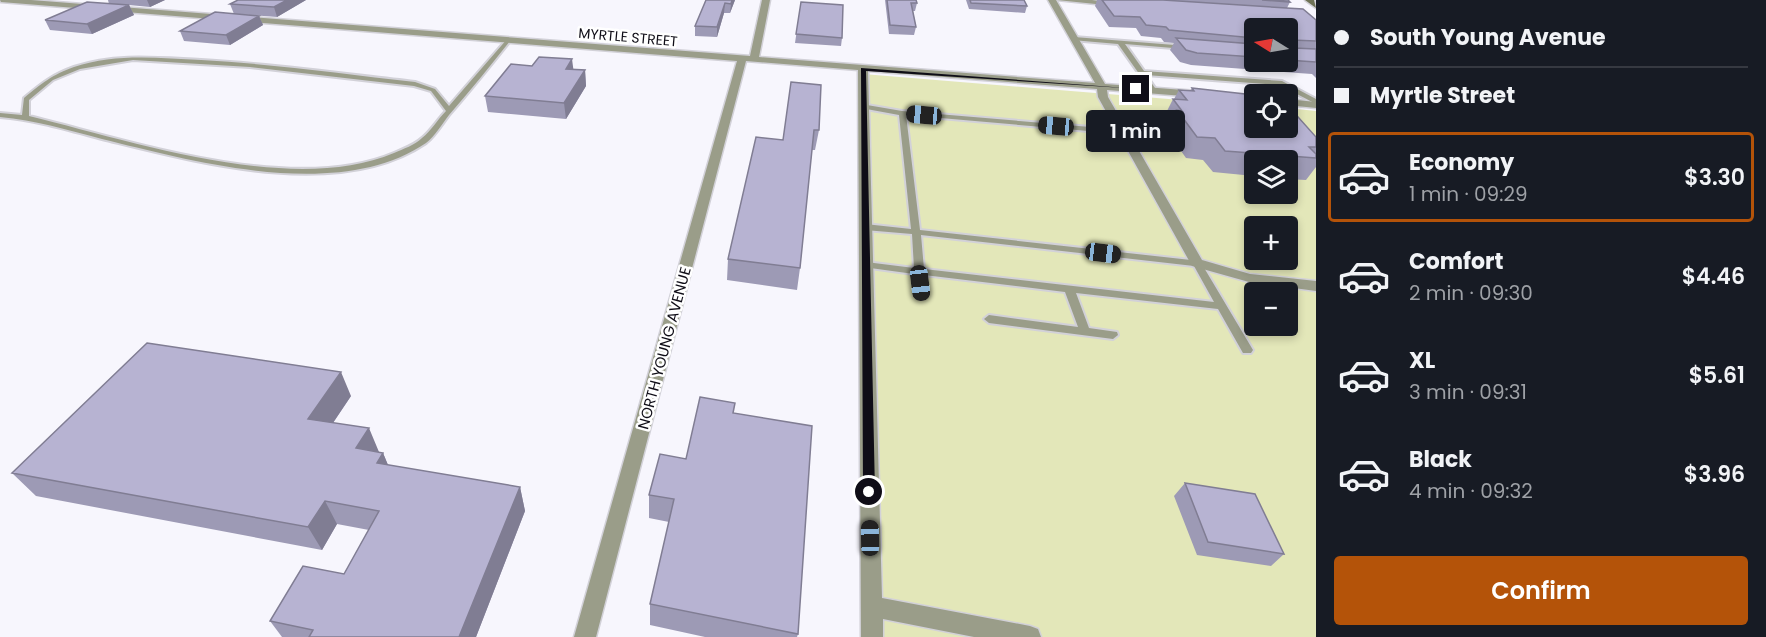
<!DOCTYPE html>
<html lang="en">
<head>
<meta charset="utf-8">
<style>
	:root { --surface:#171b24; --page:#242831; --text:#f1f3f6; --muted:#9ea1a6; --line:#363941; --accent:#b45309 }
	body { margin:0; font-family:Poppins,sans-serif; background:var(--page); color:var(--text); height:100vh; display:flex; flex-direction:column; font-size:22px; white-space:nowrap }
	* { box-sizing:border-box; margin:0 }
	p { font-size:20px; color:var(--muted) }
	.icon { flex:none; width:33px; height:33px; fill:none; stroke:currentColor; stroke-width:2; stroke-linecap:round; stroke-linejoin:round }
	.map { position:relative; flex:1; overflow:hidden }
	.panel { display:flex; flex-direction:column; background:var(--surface); width:450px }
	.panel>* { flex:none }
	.hud { display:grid; align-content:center; height:132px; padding:0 18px; background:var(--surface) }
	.needle { width:39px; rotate:281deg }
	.buttons { position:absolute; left:1244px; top:18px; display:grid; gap:12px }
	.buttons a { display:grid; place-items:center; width:54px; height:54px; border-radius:6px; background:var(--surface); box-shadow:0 3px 9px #0003; font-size:30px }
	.end { position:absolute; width:27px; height:27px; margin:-14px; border:8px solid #0f0d17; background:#fff; box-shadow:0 0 0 3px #fff }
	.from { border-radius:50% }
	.bubble { position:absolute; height:42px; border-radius:6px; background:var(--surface); box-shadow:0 3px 9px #0003; font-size:20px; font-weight:600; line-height:42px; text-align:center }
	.car { position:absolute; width:18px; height:36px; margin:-18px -9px; border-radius:8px; box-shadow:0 0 4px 2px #0007; background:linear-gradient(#222 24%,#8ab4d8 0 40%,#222 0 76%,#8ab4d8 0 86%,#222 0) }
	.hud b { display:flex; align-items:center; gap:21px; height:57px; font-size:22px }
	.hud b+b { border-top:2px solid var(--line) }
	.hud i { width:15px; height:15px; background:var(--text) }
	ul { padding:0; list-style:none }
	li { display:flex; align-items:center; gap:18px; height:90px; margin:0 12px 9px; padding:0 6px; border:3px solid transparent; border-radius:6px }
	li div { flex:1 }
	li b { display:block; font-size:22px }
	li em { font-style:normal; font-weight:600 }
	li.active { border-color:var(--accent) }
	li>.icon { width:54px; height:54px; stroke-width:1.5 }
	.action { display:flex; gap:12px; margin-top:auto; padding:12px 18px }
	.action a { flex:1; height:69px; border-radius:6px; background:var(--accent); color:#fff; font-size:24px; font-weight:600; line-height:69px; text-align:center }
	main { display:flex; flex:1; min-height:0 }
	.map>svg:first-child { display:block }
	.green { fill:#e3e7b9; fill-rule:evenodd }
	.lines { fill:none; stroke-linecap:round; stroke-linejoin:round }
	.service-casing { stroke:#d2d1d8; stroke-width:4 }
	.minor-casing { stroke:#d2d1d8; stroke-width:3 }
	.secondary-casing { stroke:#d2d1d8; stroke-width:3 }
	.service { fill:#9a9d89; fill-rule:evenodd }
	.minor { fill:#9a9d89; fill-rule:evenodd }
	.secondary { fill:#6e7255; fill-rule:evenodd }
	.wall { fill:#9d9ab5; fill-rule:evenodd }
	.shaded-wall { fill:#807d93 }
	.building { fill:#b7b3d2; stroke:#807d93; stroke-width:1.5 }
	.route { fill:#0f0d17 }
	.labels { text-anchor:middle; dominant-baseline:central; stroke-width:5; stroke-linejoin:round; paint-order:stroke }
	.far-street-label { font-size:14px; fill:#0f0d17; stroke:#fff }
	.street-label { font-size:15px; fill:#0f0d17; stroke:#fff }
</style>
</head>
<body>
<main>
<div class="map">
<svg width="1316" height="637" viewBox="0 0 1316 637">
	<rect width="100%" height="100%" fill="#f7f6fd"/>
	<path class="green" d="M863,74L1254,106V128H1287V108L1316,111V637H881ZM1254,160H1287V194H1254ZM1254,226H1287V260H1254ZM1254,292H1287V326H1254Z"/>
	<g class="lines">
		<g class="service-casing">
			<path id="service" d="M1074,37L1187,46L1188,47L1185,49L1125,44L1144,71L1282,81L1316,99V104L1280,85L1146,75L1157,91L1152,92L1118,44L1072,40V38Z
				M508,38L511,40L510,41C490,66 470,91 449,115C442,124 435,136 426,143C339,202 196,162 102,139C68,130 35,120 0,117V113L22,115L24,98C42,83 52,75 74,67C115,53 158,58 201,60C273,64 344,74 415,82L435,89L449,106ZM133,60L250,67L414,86L431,91L446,111C438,119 431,131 422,138C415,145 403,149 394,153C292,196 132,141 29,116V100L53,80L80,69Z
				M861,104L902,111L1126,130V134H1123L906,115L920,230L1200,261L1253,350L1251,353H1243L1218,309L1076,293L1089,328L1117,332L1118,335L1113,339L989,323L984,319L989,315L1078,327L1065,292L924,275L926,296L921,299L916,296L914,274L863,267L861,265L863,263L866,262L914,268L912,234L865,230L860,227L865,224L911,229L899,115L861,108ZM921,235L1194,266L1214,302L924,269Z"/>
		</g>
		<g class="minor-casing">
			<path id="minor" d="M0,0H31L750,56L762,0H770L759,57L1095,83L1048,0H1056L1105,84L1197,91L1202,94L1197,97L1107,90L1108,97L1202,260L1250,274L1316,281V291L1249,282L1192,266L1098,97L1097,89L868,71L882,598L1030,626L1038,629L1041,637H974L883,619V637H861L858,70L746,61L596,637H574L737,61L1,2Z
				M1057,0H1092L1119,4L1115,6Z
				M1287,99L1316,102V108L1287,105Z"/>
		</g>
		<g class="secondary-casing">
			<path id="secondary" d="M1305,0H1314L1316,8Z"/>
		</g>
		<use href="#service" class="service"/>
		<use href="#minor" class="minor"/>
		<use href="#secondary" class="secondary"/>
	</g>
	<path class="wall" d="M108,0H165L150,7L129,5L134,15L92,34L50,30L45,20L109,4Z
		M306,0L277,17L238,14L259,16L263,25L230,45L184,41L180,31L234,14L230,4Z
		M706,0H735L730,13H724L717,37L695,36V26Z
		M885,0H916L917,3L915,11H913L916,27L914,35L889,34Z
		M966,0H1024L1027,6L1025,13L969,9Z
		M1097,0H1288L1290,2L1287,8L1316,20V78L1312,74L1191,65L1180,62L1170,50L1174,43L1164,42L1161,38L1141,36L1136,28L1109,27L1095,6ZM1254,28H1287V62H1254Z
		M801,2L842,38L841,46L795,43Z
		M573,69L585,70L586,86L566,119L488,112L485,96Z
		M791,82L819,130L815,150H812L800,268L797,290L727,280L728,259L783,140Z
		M1192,88L1316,137V167L1306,180L1287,179V160H1254V176L1213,172L1203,160L1186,158L1167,131L1169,127L1163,119L1173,99H1174L1179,90L1190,91Z
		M351,396L333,423L379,452L383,453L388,465L520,487L525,511L476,637H282L270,621L344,574L369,530L337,524L322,550L36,496L12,473Z
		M734,413L798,634L797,637H705L650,625V604L669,522L649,518V495Z
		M1185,483L1284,554L1271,566L1197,555L1174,496Z"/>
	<path class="shaded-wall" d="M147,0H165L150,7Z
		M287,0H306L277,17L274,7Z
		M732,0H735L730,13L731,4Z
		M725,3L724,13L717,37V27Z
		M129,5L134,15L92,34L87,24Z
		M259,16L263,25L230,45L226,35Z
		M572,59L574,74L566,69Z
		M585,70L586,86L566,119L564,103Z
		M341,372L351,396L320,442L308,419Z
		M369,428L379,452L356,448Z
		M383,453L393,477L377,463Z
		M520,487L525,511L476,637H459Z
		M325,501L337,524L322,550L308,527Z"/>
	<path class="building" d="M238,0H287L274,7L230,4Z
		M706,0H732L731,4L725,3L717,27L695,26Z
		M887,0H916L917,3H911L916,27L890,25Z
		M970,0H1024L1027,6L971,3Z
		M1102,0H1163L1303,9L1316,20V41L1292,40L1294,48L1316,49V62L1287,60V28H1254V38L1169,30L1166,27L1146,25L1140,17L1114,16Z
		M1262,0H1288L1290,2Z
		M87,2L129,5L87,24L45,20Z
		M801,2L843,5L842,38L796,34Z
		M215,12L259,16L226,35L180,31Z
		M1176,38L1254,44V57L1197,53L1186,50Z
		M539,57L572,59L566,69L585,70L564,103L485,96L511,64L532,66Z
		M791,82L821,85L819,130H814L800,268L728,259L756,137L783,140Z
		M1192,88L1254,95V128H1287V108H1290L1316,137V147H1309L1316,154V158L1225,151L1215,138L1197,137L1177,110L1182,111L1173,99L1187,100L1179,90L1194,91Z
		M147,343L341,372L308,419L369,428L356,448L383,453L377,463L520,487L459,637H309L313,630L270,621L303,566L344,574L379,511L325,501L308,527L12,473Z
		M700,397L735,403L733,413L812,426L798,634L650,604L674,499L649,495L660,454L686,459Z
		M1185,483L1255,494L1284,554L1208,542Z"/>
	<path class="route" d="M861,68L1139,89L866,71L875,492L869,498L863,492Z"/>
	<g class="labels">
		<g class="far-street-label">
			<text transform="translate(628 37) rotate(5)">MYRTLE STREET</text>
		</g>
		<g class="street-label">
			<text transform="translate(664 348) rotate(-75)">NORTH YOUNG AVENUE</text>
		</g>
	</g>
</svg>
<div class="buttons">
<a><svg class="needle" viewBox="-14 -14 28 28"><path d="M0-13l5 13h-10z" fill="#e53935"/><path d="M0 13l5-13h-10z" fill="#9ea1a6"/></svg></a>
<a><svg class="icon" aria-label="locate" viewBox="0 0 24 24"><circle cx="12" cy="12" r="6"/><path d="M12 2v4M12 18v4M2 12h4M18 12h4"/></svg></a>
<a><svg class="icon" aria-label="layers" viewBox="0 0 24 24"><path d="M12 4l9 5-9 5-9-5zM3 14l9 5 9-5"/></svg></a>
<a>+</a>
<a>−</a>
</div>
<i class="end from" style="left:869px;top:492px"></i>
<i class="end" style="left:1136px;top:89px"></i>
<div class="bubble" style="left:1086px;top:110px;width:99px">1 min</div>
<i class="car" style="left:924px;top:115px;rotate:275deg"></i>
<i class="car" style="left:1056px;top:126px;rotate:275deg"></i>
<i class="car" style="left:1103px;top:253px;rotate:97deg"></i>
<i class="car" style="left:920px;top:283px;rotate:173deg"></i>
<i class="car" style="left:870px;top:538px;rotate:359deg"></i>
</div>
<section class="panel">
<div class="hud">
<b><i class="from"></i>South Young Avenue</b>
<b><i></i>Myrtle Street</b>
</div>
<ul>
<li class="active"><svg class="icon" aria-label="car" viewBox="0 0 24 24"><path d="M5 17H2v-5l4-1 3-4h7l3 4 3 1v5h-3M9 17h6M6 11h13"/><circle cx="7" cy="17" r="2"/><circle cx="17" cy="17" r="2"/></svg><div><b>Economy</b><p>1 min · 09:29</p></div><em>$3.30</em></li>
<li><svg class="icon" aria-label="car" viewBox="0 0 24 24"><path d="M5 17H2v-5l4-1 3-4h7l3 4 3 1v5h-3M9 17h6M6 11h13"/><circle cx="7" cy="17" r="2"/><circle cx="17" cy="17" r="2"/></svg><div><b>Comfort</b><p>2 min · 09:30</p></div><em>$4.46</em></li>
<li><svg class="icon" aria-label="car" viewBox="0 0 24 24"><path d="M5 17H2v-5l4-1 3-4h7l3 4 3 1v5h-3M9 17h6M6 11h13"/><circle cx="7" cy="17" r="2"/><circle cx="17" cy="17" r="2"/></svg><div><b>XL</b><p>3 min · 09:31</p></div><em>$5.61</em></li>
<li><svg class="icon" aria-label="car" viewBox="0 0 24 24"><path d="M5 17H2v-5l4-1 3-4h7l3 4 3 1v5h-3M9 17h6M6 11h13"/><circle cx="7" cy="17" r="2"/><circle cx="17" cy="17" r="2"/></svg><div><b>Black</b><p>4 min · 09:32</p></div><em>$3.96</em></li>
</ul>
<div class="action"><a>Confirm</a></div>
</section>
</main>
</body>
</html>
